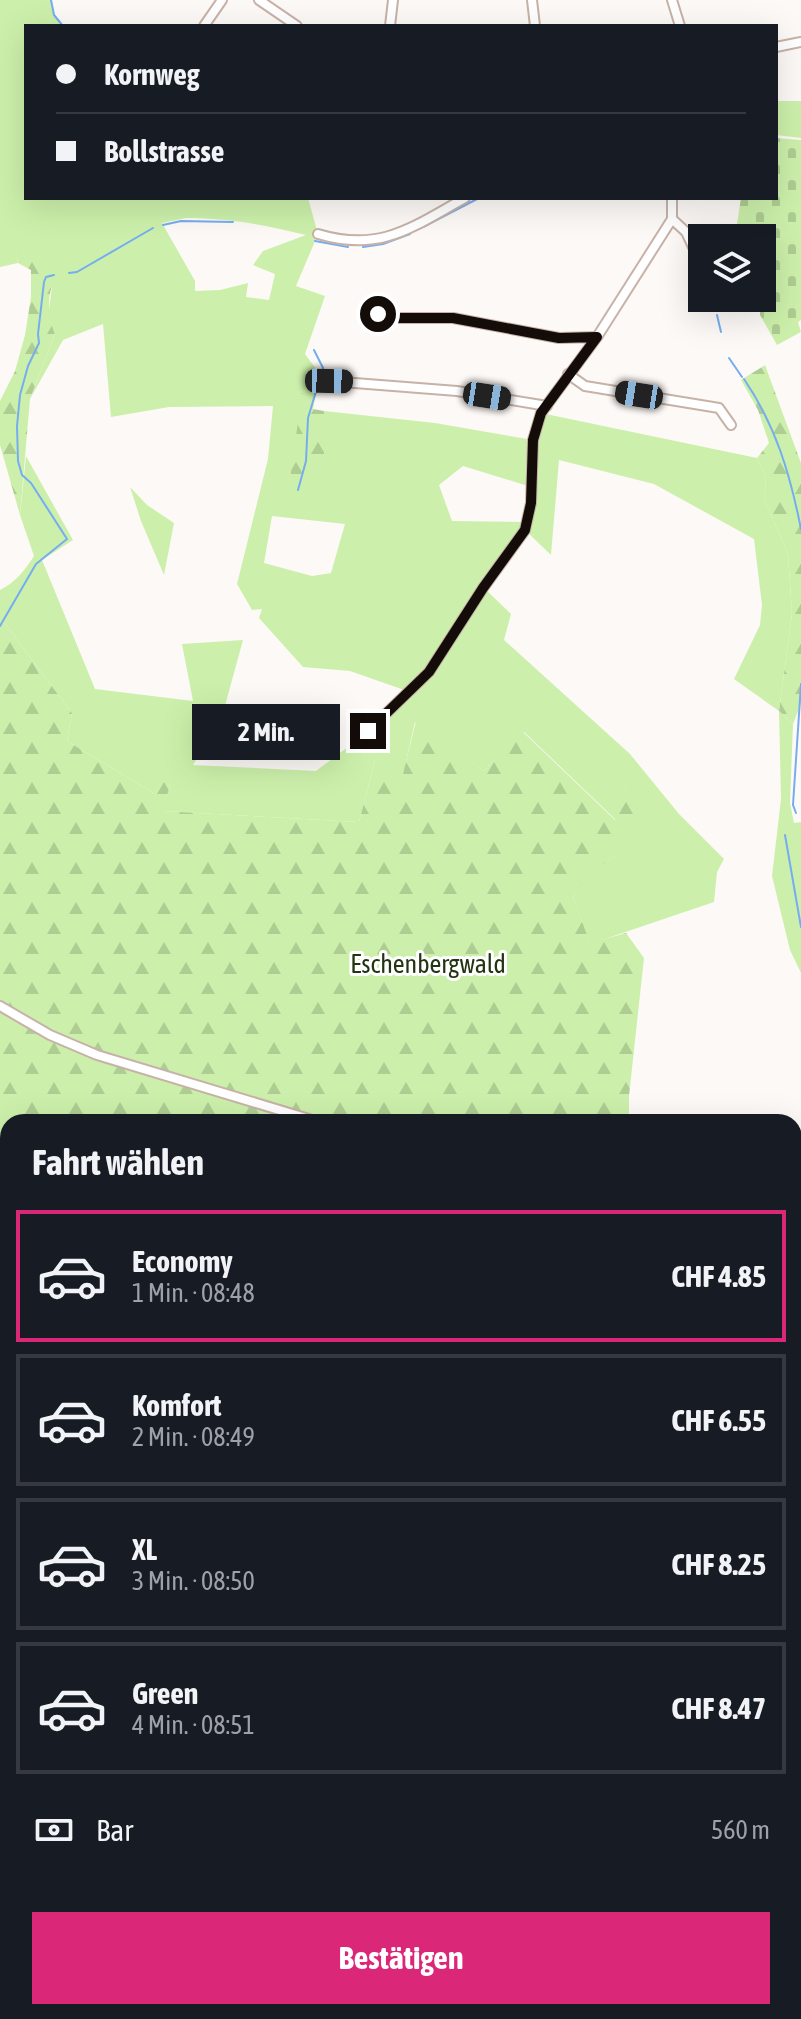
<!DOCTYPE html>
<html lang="de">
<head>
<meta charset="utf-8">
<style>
	:root { --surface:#171b24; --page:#20242c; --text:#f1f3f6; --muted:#9ea1a6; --line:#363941; --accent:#db2777 }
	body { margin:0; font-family:"Asap Condensed",sans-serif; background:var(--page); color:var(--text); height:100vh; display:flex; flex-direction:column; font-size:30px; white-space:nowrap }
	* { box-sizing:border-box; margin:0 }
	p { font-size:26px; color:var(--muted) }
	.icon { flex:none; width:44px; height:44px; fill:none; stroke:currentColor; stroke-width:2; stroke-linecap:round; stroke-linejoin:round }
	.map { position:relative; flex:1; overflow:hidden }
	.drawer { position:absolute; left:0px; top:1114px; width:802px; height:906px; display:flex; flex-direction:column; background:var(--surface); border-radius:24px 24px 0 0; box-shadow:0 8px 32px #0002 }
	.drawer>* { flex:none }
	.hud { position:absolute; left:24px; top:24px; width:754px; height:176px; border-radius:0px; box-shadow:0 8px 32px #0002; display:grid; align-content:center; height:176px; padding:0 32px; background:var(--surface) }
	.controls { position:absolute; left:688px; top:224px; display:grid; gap:16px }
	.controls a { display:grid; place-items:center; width:88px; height:88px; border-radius:0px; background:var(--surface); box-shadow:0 8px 32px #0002; font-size:40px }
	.end { position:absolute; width:36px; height:36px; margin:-18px; border:10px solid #130c08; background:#fff; box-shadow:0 0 0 4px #fff }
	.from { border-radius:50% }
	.bubble { position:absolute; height:56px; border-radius:0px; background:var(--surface); box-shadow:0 8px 32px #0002; font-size:26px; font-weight:700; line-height:56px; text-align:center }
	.car { position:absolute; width:24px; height:48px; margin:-24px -12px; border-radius:10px; box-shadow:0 0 6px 2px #0007; background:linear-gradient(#222 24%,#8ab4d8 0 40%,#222 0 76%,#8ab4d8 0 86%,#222 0) }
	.hud b { display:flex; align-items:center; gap:28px; height:76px; font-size:30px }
	.hud b+b { border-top:2px solid var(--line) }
	.hud i { width:20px; height:20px; background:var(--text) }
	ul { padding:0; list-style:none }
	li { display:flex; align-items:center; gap:24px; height:132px; margin:0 16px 12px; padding:0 16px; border:4px solid var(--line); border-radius:0px }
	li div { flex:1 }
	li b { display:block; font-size:30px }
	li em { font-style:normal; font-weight:700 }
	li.selected { border-color:var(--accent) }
	li>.icon { width:72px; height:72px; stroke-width:1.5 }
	h2 { padding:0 32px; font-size:36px; line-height:96px }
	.pay { display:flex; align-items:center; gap:20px; height:88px; padding:0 32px; font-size:30px }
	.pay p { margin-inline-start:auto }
	.action { display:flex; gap:16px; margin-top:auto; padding:16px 32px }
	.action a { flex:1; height:92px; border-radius:0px; background:var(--accent); color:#fff; font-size:32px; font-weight:700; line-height:92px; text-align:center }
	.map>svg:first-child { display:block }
	.green { fill:#ccf0ab; fill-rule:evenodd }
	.forest { fill:url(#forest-firs) }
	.cemetery { fill:url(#cemetery-stones) }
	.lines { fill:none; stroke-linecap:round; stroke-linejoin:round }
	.stream { stroke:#75adf0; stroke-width:2 }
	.minor-casing { stroke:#c7b2a7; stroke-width:12 }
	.tertiary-casing { stroke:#c7b2a7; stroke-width:14 }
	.primary-casing { stroke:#845b1f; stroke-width:18 }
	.minor { stroke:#fff; stroke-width:8 }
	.tertiary { stroke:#fff; stroke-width:10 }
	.primary { stroke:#dab680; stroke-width:14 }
	.rail-casing { stroke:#3f3935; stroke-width:5 }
	.rail { stroke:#fff; stroke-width:2; stroke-dasharray:6; stroke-linecap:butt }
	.route { stroke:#130c08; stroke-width:10 }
	.labels { text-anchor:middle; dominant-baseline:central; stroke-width:6; stroke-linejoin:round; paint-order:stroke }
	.park-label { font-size:26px; fill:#243413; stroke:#fff }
</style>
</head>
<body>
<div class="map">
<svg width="801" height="2019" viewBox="0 0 801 2019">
	<defs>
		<pattern id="forest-firs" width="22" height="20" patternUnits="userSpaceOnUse" patternTransform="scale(2)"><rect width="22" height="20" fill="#ccf0ab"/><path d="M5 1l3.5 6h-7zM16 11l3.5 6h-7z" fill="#aecd92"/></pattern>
		<pattern id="cemetery-stones" width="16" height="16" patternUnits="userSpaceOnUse" patternTransform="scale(2)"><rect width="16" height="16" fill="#ccf0ab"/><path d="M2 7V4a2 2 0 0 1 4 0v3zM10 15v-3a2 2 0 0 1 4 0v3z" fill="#aecd92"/></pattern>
	</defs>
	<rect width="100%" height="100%" fill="#fdf9f6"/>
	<path class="green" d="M0,0H51L55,15L63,26H26V198H308L318,234L296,286L325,296L305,354L319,373L318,382L302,393L324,459V411L435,423L533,440L541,413L757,458L766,477L764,499L788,554L792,614L779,711L793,724L790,803L794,823L801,822V973L790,950L772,876L781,799L779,711L734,679L760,625L762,605L754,539L654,484L559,460L551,555L525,530L531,503L528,486L463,466L439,485L452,521L524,522L483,587L511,614L504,640L630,754L679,814L724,859L717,872L714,902L590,944L573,897L587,873L615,856L627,787L616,820L524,732L484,771L415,722L400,788L384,756L375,760L359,822L161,811L170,786L164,781L155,794L67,741L72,713L3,621L0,622V590C15,583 25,570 34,556L20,515L26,456L73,540L42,560L95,689L193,701L182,644L243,640L220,724L193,765L316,771L361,737L410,692L350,671L303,667L259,618L262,609L252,610L237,584L268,459L273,406L169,407L111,417L103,324L63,340L30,399L55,334L48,318L53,279L33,251H16L18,263L0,267ZM186,218C228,218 266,225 306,235L263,251L253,265L275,274L269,300L246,297L248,283L220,290L195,291V281L162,223ZM272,516L345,524L331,573L312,576L264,563Z
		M776,101H801V138L776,135Z
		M130,487L147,505L174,523L164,575L141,521Z"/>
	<path class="forest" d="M16,251H34L59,272C46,289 47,316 55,334L30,399L20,515L0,445V401L15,371L25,335L31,297V270L18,263Z
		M765,365L801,463V704L793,724L779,711L792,614L788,554L764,499L766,477L757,458L769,443L758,410L741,380Z
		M318,382L313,409L324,411V459L300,495L288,494L302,393Z
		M3,621L72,713L67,741L155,794L164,780L170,786L162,811L359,822L375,760L384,755L400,786L416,721L484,771L523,732L615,820L627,787L638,778L634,828L615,856L587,874L573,897L590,943L626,933L644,958L629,1096V1122H8V1894L0,1898V622Z
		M794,1144L801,1146V1823H794Z
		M801,1938V2019H740L744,2012H794V1945Z"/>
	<path class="cemetery" d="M776,138L801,140V320L798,322L801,332L777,345L760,315L762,238L735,237L741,198H776Z"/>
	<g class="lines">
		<path class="stream" d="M51,0L54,15L63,26
			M163,225L181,221L233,222
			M423,227L479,198
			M315,241L348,247
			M363,247L383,244L410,234
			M69,273L77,272L153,228
			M717,315L721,332
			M729,358L742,377
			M744,379C776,426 790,474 801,529
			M298,490L306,461L308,418L323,368L314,350
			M0,626L36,564L67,539L31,483L22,475L18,461L17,426L20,395L28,366L39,343L38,334L44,282L46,277L54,275
			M796,813L793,805L801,684
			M785,835L801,927
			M0,1239L7,1253L0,1269
			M0,1389L8,1399"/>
		<g class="minor-casing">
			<path id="minor" d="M259,0L297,26
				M532,0L535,26
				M672,0L680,26
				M204,26L222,0
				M390,26L393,0
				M776,47L801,42
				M672,219L686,232L702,266
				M318,234C381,253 412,227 465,198
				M378,314L389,318H453L559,338L597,337
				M568,374L585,386L719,408L731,425
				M329,381L457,391L547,406
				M368,731L429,672L483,588L525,530L531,503L533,440L541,413L597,337L672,219V198
				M0,1006L50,1035L97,1055L319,1122
				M794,1278L801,1282"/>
		</g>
		<g class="tertiary-casing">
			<path id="tertiary" d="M0,1877L8,1873
				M458,2012L466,2019"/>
		</g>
		<g class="primary-casing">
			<path id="primary" d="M794,1915L801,1911
				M642,2019L647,2012"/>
		</g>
		<use href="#minor" class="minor"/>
		<use href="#tertiary" class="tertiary"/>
		<use href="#primary" class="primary"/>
		<g class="rail-casing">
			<path id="rail" d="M794,1945L801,1938
				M740,2019L744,2012"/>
		</g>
		<use href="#rail" class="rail"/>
	</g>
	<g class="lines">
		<path class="route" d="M368,731L429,672L483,588L525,530L531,503L533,440L541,413L597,337L559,338L453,318H389L378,314"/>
	</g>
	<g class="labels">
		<g class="park-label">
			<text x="428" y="964">Eschenbergwald</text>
		</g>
	</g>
</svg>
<div class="controls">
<a><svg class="icon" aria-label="layers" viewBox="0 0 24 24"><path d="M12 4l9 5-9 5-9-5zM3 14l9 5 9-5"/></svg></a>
</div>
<i class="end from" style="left:378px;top:314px"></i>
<i class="end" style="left:368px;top:731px"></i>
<div class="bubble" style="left:192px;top:704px;width:148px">2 Min.</div>
<i class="car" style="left:329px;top:381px;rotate:91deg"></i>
<i class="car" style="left:639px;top:395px;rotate:279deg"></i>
<i class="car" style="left:487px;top:396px;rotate:99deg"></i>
<div class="hud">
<b><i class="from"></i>Kornweg</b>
<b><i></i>Bollstrasse</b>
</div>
<section class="drawer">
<h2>Fahrt wählen</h2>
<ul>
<li class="selected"><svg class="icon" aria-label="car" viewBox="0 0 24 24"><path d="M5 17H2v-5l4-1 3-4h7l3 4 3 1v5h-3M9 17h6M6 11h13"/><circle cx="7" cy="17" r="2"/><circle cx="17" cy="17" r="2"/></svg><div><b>Economy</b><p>1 Min. · 08:48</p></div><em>CHF 4.85</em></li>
<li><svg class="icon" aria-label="car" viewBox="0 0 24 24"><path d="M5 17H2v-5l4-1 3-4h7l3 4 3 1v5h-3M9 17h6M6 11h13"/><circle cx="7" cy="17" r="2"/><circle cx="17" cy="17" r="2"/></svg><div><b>Komfort</b><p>2 Min. · 08:49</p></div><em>CHF 6.55</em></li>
<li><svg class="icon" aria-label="car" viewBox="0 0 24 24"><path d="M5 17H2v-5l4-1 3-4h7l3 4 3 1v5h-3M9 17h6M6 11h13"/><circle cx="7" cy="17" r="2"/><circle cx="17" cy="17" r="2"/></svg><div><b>XL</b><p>3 Min. · 08:50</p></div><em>CHF 8.25</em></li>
<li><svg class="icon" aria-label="car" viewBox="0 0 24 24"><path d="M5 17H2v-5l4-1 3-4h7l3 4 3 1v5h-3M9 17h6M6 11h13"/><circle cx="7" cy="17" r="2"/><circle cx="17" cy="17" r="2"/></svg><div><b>Green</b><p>4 Min. · 08:51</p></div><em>CHF 8.47</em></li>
</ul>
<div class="pay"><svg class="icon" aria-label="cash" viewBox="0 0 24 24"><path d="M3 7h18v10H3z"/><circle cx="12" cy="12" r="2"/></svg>Bar<p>560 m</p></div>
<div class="action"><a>Bestätigen</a></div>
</section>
</div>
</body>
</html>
